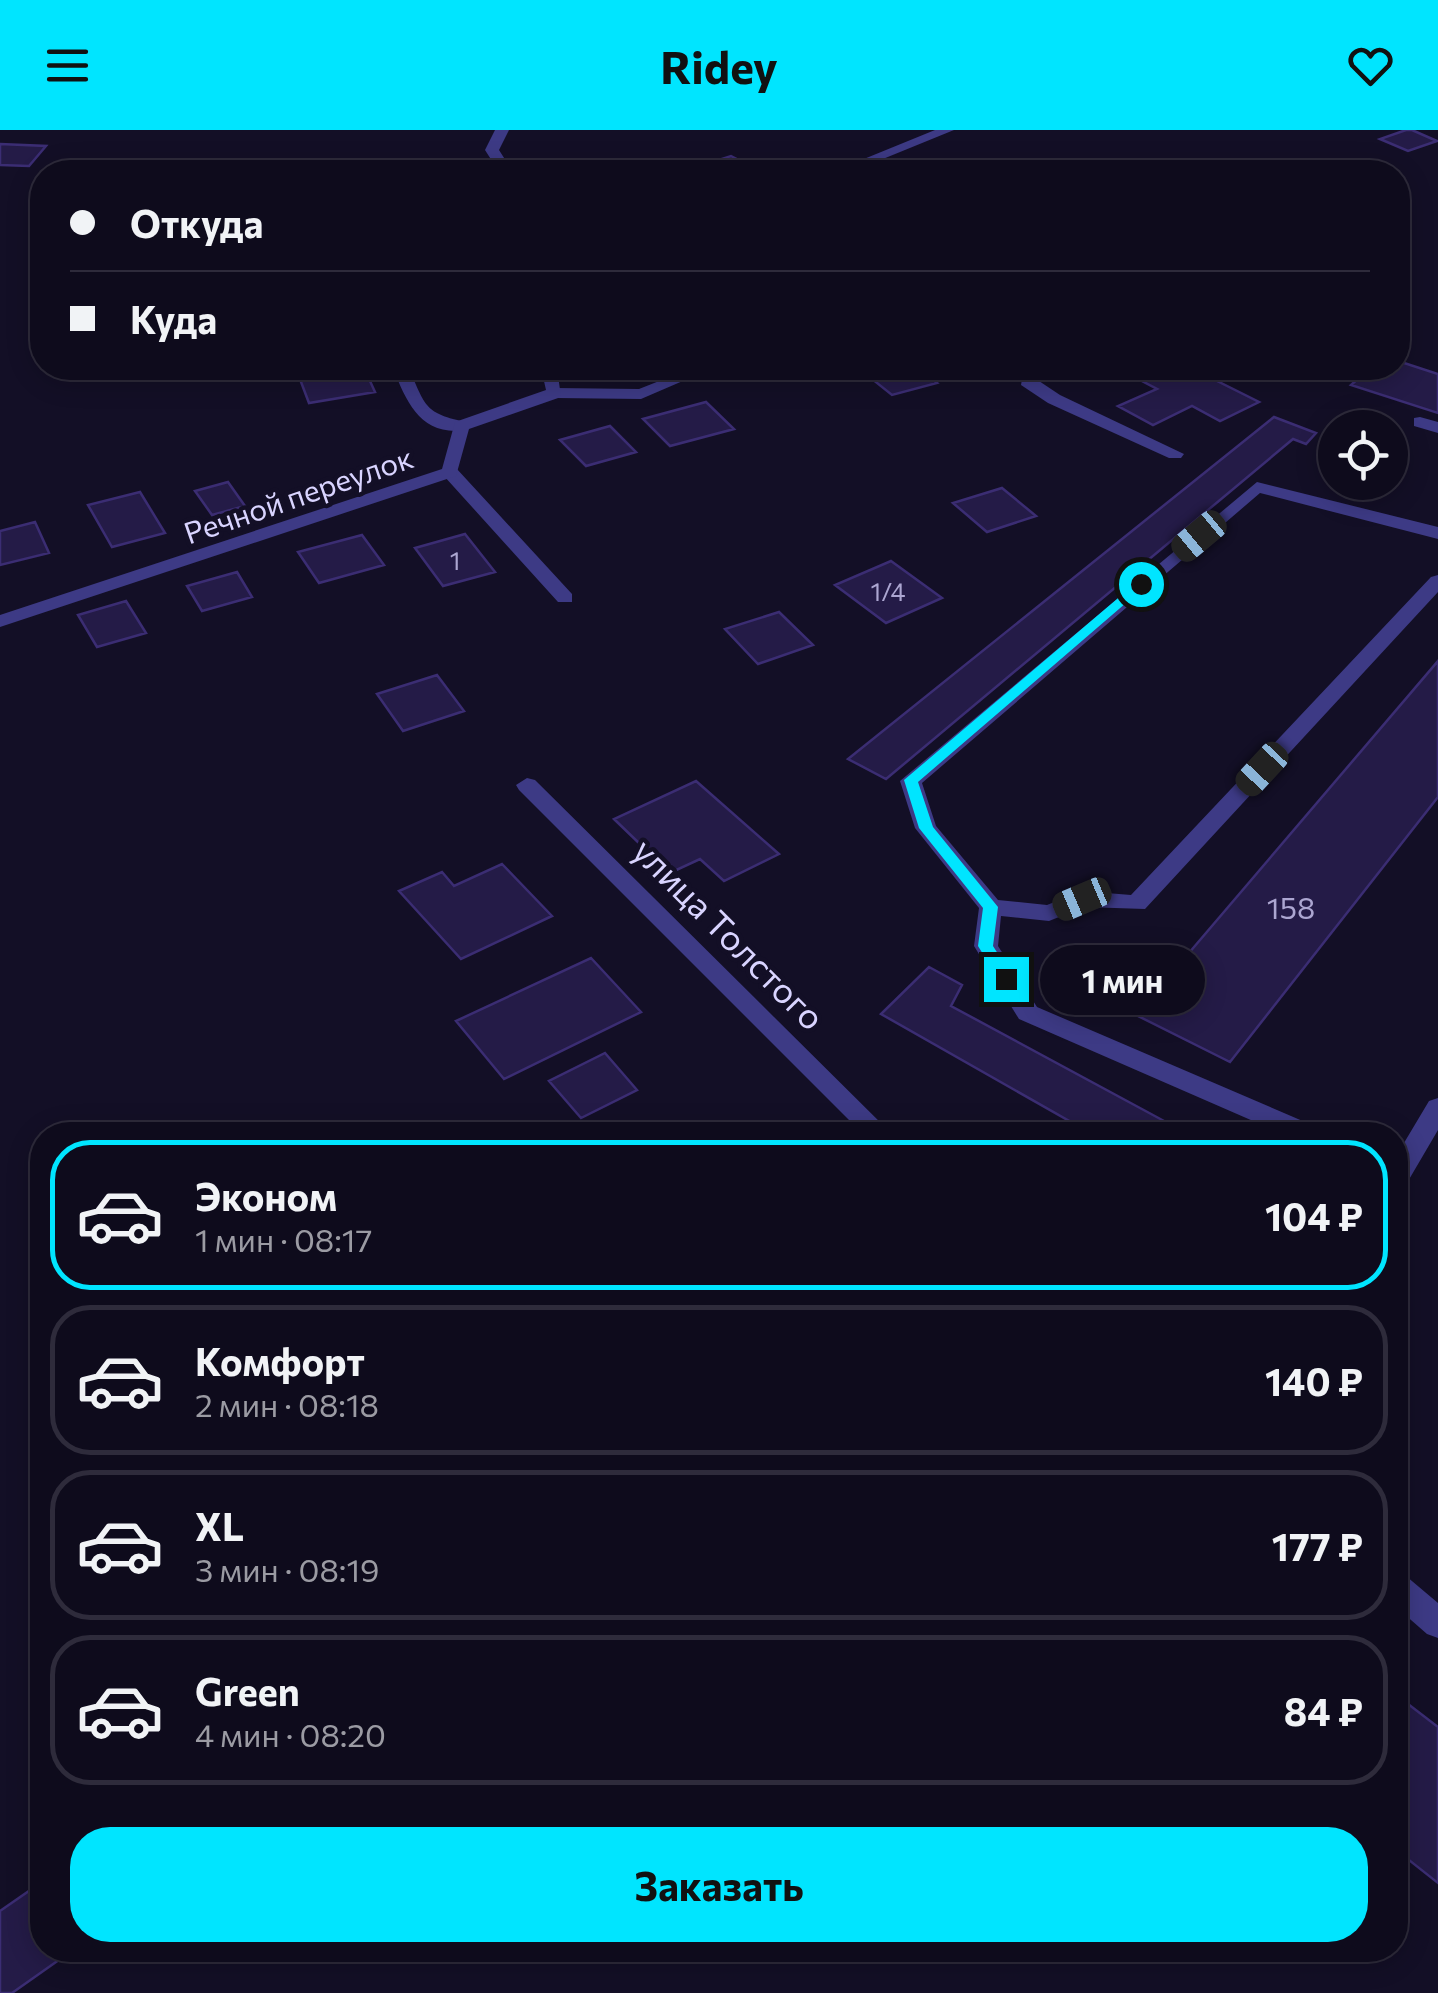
<!DOCTYPE html>
<html lang="ru">
<head>
<meta charset="utf-8">
<style>
	:root { --surface:#0e0b1c; --page:#1c1929; --text:#f1f3f6; --muted:#9b9ba3; --line:#2e2b3b; --accent:#00e5ff }
	body { margin:0; font-family:Commissioner,sans-serif; background:var(--page); color:var(--text); height:100vh; display:flex; flex-direction:column; font-size:38px; white-space:nowrap }
	* { box-sizing:border-box; margin:0 }
	p { font-size:32px; color:var(--muted) }
	.icon { flex:none; width:55px; height:55px; fill:none; stroke:currentColor; stroke-width:2; stroke-linecap:round; stroke-linejoin:round }
	.map { position:relative; flex:1; overflow:hidden }
	.sheet { position:absolute; left:30px; top:992px; width:1378px; height:840px; display:flex; flex-direction:column; background:var(--surface); border-radius:40px; box-shadow:0 5px 25px #0003,0 0 0 2px var(--line) }
	.sheet>* { flex:none }
	.guide { position:absolute; left:30px; top:30px; width:1380px; height:220px; border-radius:40px; box-shadow:0 5px 25px #0003,0 0 0 2px var(--line); display:grid; align-content:center; height:220px; padding:0 40px; background:var(--surface) }
	.fabs { position:absolute; left:1318px; top:280px; display:grid; gap:20px }
	.fabs a { display:grid; place-items:center; width:90px; height:90px; border-radius:50%; background:var(--surface); box-shadow:0 5px 25px #0003,0 0 0 2px var(--line); font-size:50px }
	.end { position:absolute; width:45px; height:45px; margin:-22px; border:12px solid #00e5ff; background:#111; box-shadow:0 0 0 5px #111 }
	.from { border-radius:50% }
	.bubble { position:absolute; height:70px; border-radius:35px; background:var(--surface); box-shadow:0 5px 25px #0003,0 0 0 2px var(--line); font-size:32px; font-weight:700; line-height:70px; text-align:center }
	.car { position:absolute; width:30px; height:60px; margin:-30px -15px; border-radius:12px; box-shadow:0 0 8px 2px #0007; background:linear-gradient(#222 24%,#8ab4d8 0 40%,#222 0 76%,#8ab4d8 0 86%,#222 0) }
	.guide b { display:flex; align-items:center; gap:35px; height:95px; font-size:38px }
	.guide b+b { border-top:2px solid var(--line) }
	.guide i { width:25px; height:25px; background:var(--text) }
	ul { padding:18px 0 0; list-style:none }
	li { display:flex; align-items:center; gap:30px; height:150px; margin:0 20px 15px; padding:0 20px; border:5px solid var(--line); border-radius:40px }
	li div { flex:1 }
	li b { display:block; font-size:38px }
	li em { font-style:normal; font-weight:700 }
	li.active { border-color:var(--accent) }
	li>.icon { width:90px; height:90px; stroke-width:1.5 }
	.primary-button { display:flex; gap:20px; margin-top:auto; padding:20px 40px }
	.primary-button a { flex:1; height:115px; border-radius:40px; background:var(--accent); color:#111; font-size:40px; font-weight:700; line-height:115px; text-align:center }
	header { display:flex; justify-content:space-between; align-items:center; height:130px; padding:0 40px; background:var(--accent); color:#111; font-size:45px; font-weight:700 }
	.map>svg:first-child { display:block }
	.building { fill:#241b47; stroke:#3b2d73; stroke-width:2.5 }
	.lines { fill:none; stroke-linecap:round; stroke-linejoin:round }
	.service { fill:#3d3a85; fill-rule:evenodd }
	.minor { fill:#3d3a85; fill-rule:evenodd }
	.route { fill:#00e5ff }
	.labels { text-anchor:middle; dominant-baseline:central; stroke-width:9; stroke-linejoin:round; paint-order:stroke }
	.far-number-label { font-size:25px; fill:#aca6d1 }
	.far-street-label { font-size:30px; fill:#d9d4ff; stroke:#130f26 }
	.number-label { font-size:30px; fill:#aca6d1 }
	.street-label { font-size:35px; fill:#d9d4ff; stroke:#130f26 }
</style>
</head>
<body>
<header><svg class="icon" aria-label="menu" viewBox="0 0 24 24"><path d="M4 6h16M4 12h16M4 18h16"/></svg>Ridey<svg class="icon" aria-label="heart" viewBox="0 0 24 24"><path d="M12 20l-8-8c-3-5 5-10 8-4 3-6 11-1 8 4z"/></svg></header>
<div class="map">
<svg width="1438" height="1863" viewBox="0 0 1438 1863">
	<rect width="100%" height="100%" fill="#130f26"/>
	<path class="building" d="M1406,0H1412L1437,11L1408,21L1380,9Z
		M0,14L46,16L29,36L0,35Z
		M731,26L762,42H696L690,39Z
		M1398,231L1438,244V283L1351,255L1370,238H1398Z
		M338,238H364L375,262L309,273L298,244Z
		M875,238H918L937,253L892,265L862,241Z
		M1117,238H1191L1259,272L1220,291L1192,276L1153,295L1118,276L1157,259Z
		M706,272L734,299L670,316L643,289Z
		M1274,287L1316,303L1306,314L1293,309L886,649L848,629Z
		M610,296L636,322L586,336L560,310Z
		M228,352L245,376L212,385L195,361Z
		M1002,358L1036,386L987,402L953,373Z
		M140,362L165,403L112,417L88,375Z
		M35,392L49,423L0,435V401Z
		M465,404L495,442L443,456L415,418Z
		M362,405L384,435L319,453L298,422Z
		M891,431L942,468L886,493L835,455Z
		M237,442L252,467L202,481L187,456Z
		M126,471L146,503L97,517L78,485Z
		M779,482L813,515L758,534L725,499Z
		M1438,531V667L1230,932L1136,885Z
		M437,545L464,581L403,601L377,564Z
		M696,651L779,724L724,751L700,729L670,743L614,689Z
		M502,734L552,786L461,829L399,761L442,742L454,756Z
		M591,828L641,882L504,949L456,891Z
		M929,837L962,855L951,876L1190,1005H1094L881,884Z
		M605,923L637,960L581,988L549,951Z
		M1395,1564L1438,1597V1753L1395,1719Z
		M42,1752V1820H73L12,1863H0V1781Z"/>
	<g class="lines">
		<path class="service" d="M935,0H954L851,42H832Z
			M393,238H409C425,276 425,284 467,292V300C422,307 407,274 393,238Z
			M692,238H713L641,269L555,268L547,263L555,258L639,259Z
			M1024,238H1040L1036,249L1060,265L1184,324L1181,328H1169L1048,273L1021,255Z
			M1420,287L1438,292V303L1414,296V288Z
			M450,337L456,338L572,464V472H558L444,346L441,342Z
			M1257,352L1438,397V409L1260,363L922,653L936,696L998,770L1047,775L1082,761L1131,765L1431,447L1438,445V462L1145,779L1084,777L1049,791L1001,786L998,816L1037,877L1319,998L1323,1005H1285L1019,889L974,816L979,778L915,698L900,651Z"/>
		<path class="minor" d="M495,0H509L499,20L513,42H499L485,20Z
			M541,238H557L561,267L469,299L456,346L0,497V485L442,339L455,292L546,260Z
			M527,648L535,650L893,1005H864L519,660L516,655Z
			M1438,968V1000L1404,1058L1395,1061V1028L1429,971Z
			M1395,1441L1406,1446L1438,1473V1508L1427,1504L1395,1476Z"/>
	</g>
	<path class="route" d="M1137,452L1148,454L918,652L933,697L998,777L993,816L1014,849L1012,853H1001L978,816L983,778L919,698L904,650Z"/>
	<g class="labels">
		<g class="far-number-label">
			<text x="455" y="430">1</text>
			<text x="888" y="461">1/4</text>
		</g>
		<g class="far-street-label">
			<text transform="translate(298 364) rotate(-19)">Речной переулок</text>
		</g>
		<g class="number-label">
			<text x="1291" y="776">158</text>
		</g>
		<g class="street-label">
			<text transform="translate(730 803) rotate(45)">улица Толстого</text>
		</g>
	</g>
</svg>
<div class="fabs">
<a><svg class="icon" aria-label="locate" viewBox="0 0 24 24"><circle cx="12" cy="12" r="6"/><path d="M12 2v4M12 18v4M2 12h4M18 12h4"/></svg></a>
</div>
<i class="end from" style="left:1141px;top:454px"></i>
<i class="end" style="left:1006px;top:849px"></i>
<div class="bubble" style="left:1040px;top:815px;width:165px">1 мин</div>
<i class="car" style="left:1199px;top:406px;rotate:230deg"></i>
<i class="car" style="left:1262px;top:639px;rotate:223deg"></i>
<i class="car" style="left:1082px;top:769px;rotate:247deg"></i>
<div class="guide">
<b><i class="from"></i>Откуда</b>
<b><i></i>Куда</b>
</div>
<section class="sheet">
<ul>
<li class="active"><svg class="icon" aria-label="car" viewBox="0 0 24 24"><path d="M5 17H2v-5l4-1 3-4h7l3 4 3 1v5h-3M9 17h6M6 11h13"/><circle cx="7" cy="17" r="2"/><circle cx="17" cy="17" r="2"/></svg><div><b>Эконом</b><p>1 мин · 08:17</p></div><em>104 ₽</em></li>
<li><svg class="icon" aria-label="car" viewBox="0 0 24 24"><path d="M5 17H2v-5l4-1 3-4h7l3 4 3 1v5h-3M9 17h6M6 11h13"/><circle cx="7" cy="17" r="2"/><circle cx="17" cy="17" r="2"/></svg><div><b>Комфорт</b><p>2 мин · 08:18</p></div><em>140 ₽</em></li>
<li><svg class="icon" aria-label="car" viewBox="0 0 24 24"><path d="M5 17H2v-5l4-1 3-4h7l3 4 3 1v5h-3M9 17h6M6 11h13"/><circle cx="7" cy="17" r="2"/><circle cx="17" cy="17" r="2"/></svg><div><b>XL</b><p>3 мин · 08:19</p></div><em>177 ₽</em></li>
<li><svg class="icon" aria-label="car" viewBox="0 0 24 24"><path d="M5 17H2v-5l4-1 3-4h7l3 4 3 1v5h-3M9 17h6M6 11h13"/><circle cx="7" cy="17" r="2"/><circle cx="17" cy="17" r="2"/></svg><div><b>Green</b><p>4 мин · 08:20</p></div><em>84 ₽</em></li>
</ul>
<div class="primary-button"><a>Заказать</a></div>
</section>
</div>
</body>
</html>
